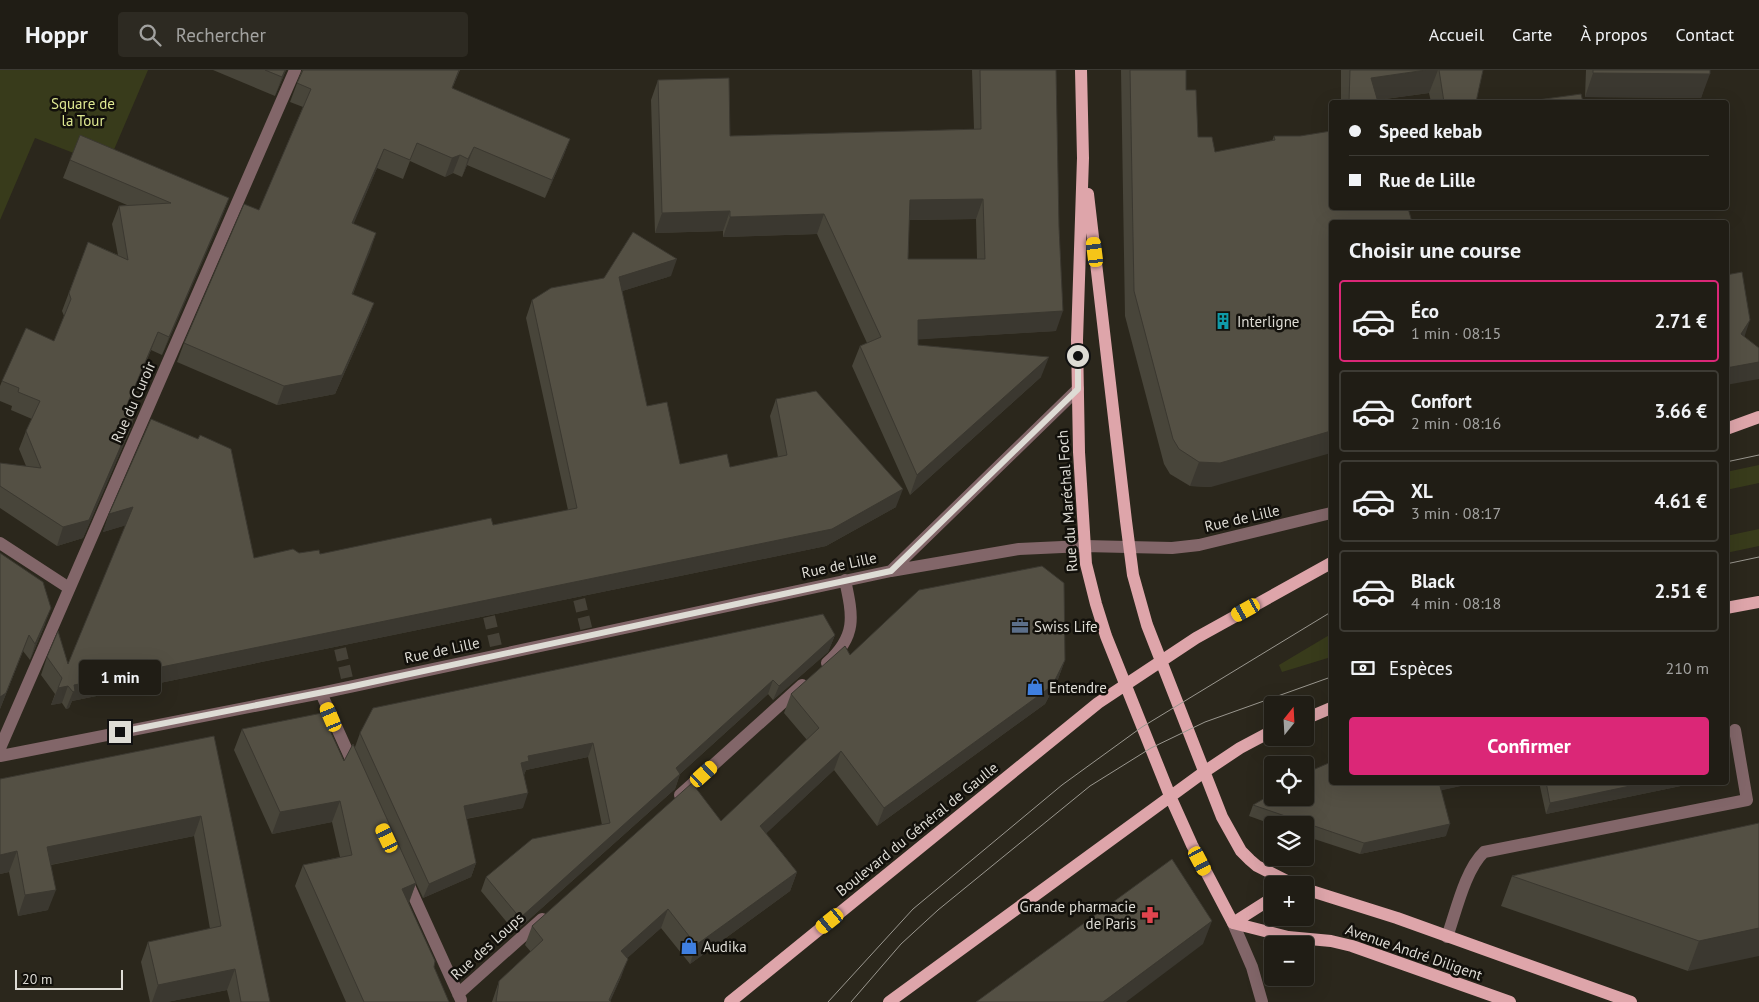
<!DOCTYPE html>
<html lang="fr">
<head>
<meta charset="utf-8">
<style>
	:root { --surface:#201d15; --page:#2d2a22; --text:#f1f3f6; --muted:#a2a2a0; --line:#3d3b34; --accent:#db2777 }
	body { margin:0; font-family:"PT Sans",sans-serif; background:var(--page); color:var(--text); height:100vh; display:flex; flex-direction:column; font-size:19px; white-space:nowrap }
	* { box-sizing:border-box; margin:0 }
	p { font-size:16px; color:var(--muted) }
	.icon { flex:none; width:28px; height:28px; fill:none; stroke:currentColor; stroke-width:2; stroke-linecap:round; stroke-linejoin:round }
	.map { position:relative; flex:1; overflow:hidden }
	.side { position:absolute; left:1329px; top:150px; width:400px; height:565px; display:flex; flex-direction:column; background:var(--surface); border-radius:5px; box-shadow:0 5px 20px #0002,0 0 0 1px var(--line) }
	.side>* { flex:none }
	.top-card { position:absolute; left:1329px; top:30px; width:400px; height:110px; border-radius:5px; box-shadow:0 5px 20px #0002,0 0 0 1px var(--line); display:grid; align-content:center; height:110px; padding:0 20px; background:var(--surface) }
	.needle { width:32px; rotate:18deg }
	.buttons { position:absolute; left:1264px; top:626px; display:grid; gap:10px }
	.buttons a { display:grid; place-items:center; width:50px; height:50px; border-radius:5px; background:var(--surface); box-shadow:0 5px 20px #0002,0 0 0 1px var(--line); font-size:25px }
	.scale { position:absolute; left:15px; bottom:12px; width:108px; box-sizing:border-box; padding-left:5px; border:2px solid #dedcd5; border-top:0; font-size:14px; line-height:18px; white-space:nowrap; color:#dedcd5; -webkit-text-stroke:4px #12100b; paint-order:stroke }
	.end { position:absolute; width:22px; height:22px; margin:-11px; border:6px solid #dedcd5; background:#111; box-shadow:0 0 0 2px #111 }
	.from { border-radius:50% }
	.bubble { position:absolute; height:35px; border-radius:5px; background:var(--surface); box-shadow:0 5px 20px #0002,0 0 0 1px var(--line); font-size:16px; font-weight:800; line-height:35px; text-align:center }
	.car { position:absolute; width:15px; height:30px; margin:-15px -8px; border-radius:6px; box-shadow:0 0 4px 1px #0007; background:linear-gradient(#f5c518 24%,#345 0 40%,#f5c518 0 76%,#345 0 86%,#f5c518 0) }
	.top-card b { display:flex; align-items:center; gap:18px; height:48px; font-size:19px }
	.top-card b+b { border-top:1px solid var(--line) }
	.top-card i { width:12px; height:12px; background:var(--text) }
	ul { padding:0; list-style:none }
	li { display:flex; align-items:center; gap:15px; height:82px; margin:0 10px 8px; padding:0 10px; border:2px solid var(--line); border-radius:5px }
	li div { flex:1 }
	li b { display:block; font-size:19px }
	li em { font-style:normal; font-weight:800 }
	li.on { border-color:var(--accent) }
	li>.icon { width:45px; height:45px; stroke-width:1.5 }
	h2 { padding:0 20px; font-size:22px; line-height:60px }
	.pay { display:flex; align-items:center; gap:12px; height:55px; padding:0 20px; font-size:19px }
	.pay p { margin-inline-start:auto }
	.primary-button { display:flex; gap:10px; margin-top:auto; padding:10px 20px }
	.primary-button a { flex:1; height:58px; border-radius:5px; background:var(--accent); color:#fff; font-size:20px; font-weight:800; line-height:58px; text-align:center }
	header { display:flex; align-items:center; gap:30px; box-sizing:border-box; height:70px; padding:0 25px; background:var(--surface); border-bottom:1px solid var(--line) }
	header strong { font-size:24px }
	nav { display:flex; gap:28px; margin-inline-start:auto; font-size:18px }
	.search { width:350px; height:45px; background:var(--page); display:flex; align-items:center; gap:12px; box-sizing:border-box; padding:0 18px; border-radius:5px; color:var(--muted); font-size:19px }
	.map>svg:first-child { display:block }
	.green { fill:#383b1b }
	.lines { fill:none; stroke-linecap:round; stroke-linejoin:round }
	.minor-tunnel { stroke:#464238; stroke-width:12; stroke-dasharray:12 6; stroke-linecap:butt }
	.minor { stroke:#826669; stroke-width:12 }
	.major { stroke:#dea5aa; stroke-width:12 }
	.tram { stroke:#9a978f; stroke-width:1 }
	.wall { fill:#48453a; fill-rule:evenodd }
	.shaded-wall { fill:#3b3830 }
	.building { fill:#545044; stroke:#3b3830; fill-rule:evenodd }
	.route { stroke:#dedcd5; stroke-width:6 }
	.labels { text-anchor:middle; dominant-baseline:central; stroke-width:5; stroke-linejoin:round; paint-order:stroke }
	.park-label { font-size:15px; fill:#dee891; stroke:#12100b }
	.poi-label { font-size:15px; fill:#dedcd5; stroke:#12100b; text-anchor:start }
	.street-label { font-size:15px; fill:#dedcd5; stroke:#12100b }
</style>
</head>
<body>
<header>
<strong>Hoppr</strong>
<div class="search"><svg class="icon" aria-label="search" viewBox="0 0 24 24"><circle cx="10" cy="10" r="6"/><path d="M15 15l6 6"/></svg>Rechercher</div>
<nav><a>Accueil</a><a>Carte</a><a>À propos</a><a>Contact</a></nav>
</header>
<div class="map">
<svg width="1759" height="932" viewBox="0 0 1759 932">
	<rect width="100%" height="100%" fill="#2b271c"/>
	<path class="green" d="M0,0H148L107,96L35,68L0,150Z
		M1759,395V413L1726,420V402Z
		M1759,459V476L1726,483V466Z
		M1331,564V587L1282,602L1279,595Z"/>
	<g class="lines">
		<path class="minor-tunnel" d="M575,512L588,566
			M485,529L498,585
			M336,561L349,617"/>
		<path class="minor" d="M0,473L69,518
			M891,501L1078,319
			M827,593C857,566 853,547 845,510
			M321,623L355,698
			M0,678L295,0
			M0,686L321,623L891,501L1019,479L1084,476L1172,478L1199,475L1331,443
			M680,725L802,615
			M406,809L461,930
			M1233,853L1252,897L1262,932
			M1447,867C1456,842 1465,800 1484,782L1747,730L1735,660
			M458,924L542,849"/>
		<path class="major" d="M1081,0L1083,88L1077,270L1079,382L1086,494L1096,534L1106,566L1170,726L1192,775L1233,853
			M1088,124L1126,451L1133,505L1147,555L1222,747L1241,781L1250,790L1257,796L1295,815
			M1726,359L1759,347
			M1726,538L1759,532
			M1305,649L1331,638
			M1305,819L1397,848L1631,932
			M1233,853L1288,867L1331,871L1352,876L1510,932
			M1233,853L1266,832L1272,830
			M730,932L1098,633L1196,568L1331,493
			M889,932L1204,702L1240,678L1272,661"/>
		<path class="tram" d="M1726,392L1759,385
			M1726,494L1759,487
			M828,932L913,839L1062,715L1142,657L1331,542
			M851,932L901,874L938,840L1090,716L1151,678L1205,652L1331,607"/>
	</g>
	<path class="wall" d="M213,0H286L275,26Z
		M302,0H460L452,19L570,69L563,87L545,128L467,95L462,107L453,103L445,107L410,91L403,109L377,98L353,154L376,163L353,224L367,252L335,324L277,335L177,292L184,273L259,140L303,37L290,32Z
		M972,0H1056V261L918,269V275L1041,307L910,425L852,296L860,276L867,273L817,164L723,167V161L655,163L651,30L658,10L730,66L974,59ZM976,149L977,189H908L909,150Z
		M1121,0H1186V20L1198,67L1215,82L1272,71L1274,66H1300L1211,417L1190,416L1170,404L1164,394L1125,246Z
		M1341,0H1483L1476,32H1431L1429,23L1378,30V32H1341Z
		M1586,0H1710L1701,28L1585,27Z
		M70,90L229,128L222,146L162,285L151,280L127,337L136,341L130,360L83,468L57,476L0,438V393L26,396L19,379L26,361L32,349L11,340L12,336L0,331V316L2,311L54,271L64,246L62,241L88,172L118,185L112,154L119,136L127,135L63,108Z
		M671,206L622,221L647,336L680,394L730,397L778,387L770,346L776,329L896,437L826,476L72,631L69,638L66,639L62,633L51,635L55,624L41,605L47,587L68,594L126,455L103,462L109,444L254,488L299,483L320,484L493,455L568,440L526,248L532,230Z
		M0,483L45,554L30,590L23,581L0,639Z
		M835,565L828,582L773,630L768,624L680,704L675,719L515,862L481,821L486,807L602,755L588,687L526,700L524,705L523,738L466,749L476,793L471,807L423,828L416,813L409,833L434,897L449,932H346L295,816L303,795L340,787L332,752L272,764L234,680L242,659L344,691L355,677L360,663Z
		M850,585L1065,590L1058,609L1045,634L877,756L834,700L766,763L797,802L790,821L690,894L661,858L627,888L621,907L610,931L611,932H492L499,911L531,882L525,875L532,856L721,751L807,670L784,643L791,624Z
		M214,666L270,932H230L227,920L167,932H150L141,892L148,872L210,859L194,766L51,795L48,840L18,846L9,802L0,804V709Z
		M1331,712H1479L1441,720L1446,766L1360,784L1305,766V755H1274L1249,746L1253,735Z
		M1539,712H1700L1546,744Z
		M1759,754L1688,901L1501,836L1512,806Z"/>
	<path class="shaded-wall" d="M285,0H286L275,26L282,7Z
		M1426,0H1438L1429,23L1362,32L1371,8Z
		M1593,3L1710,4L1701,28L1585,27Z
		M570,69L563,87L545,128L552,110Z
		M474,77L467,95L462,107L468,89Z
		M384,79L377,98L346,172L352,153Z
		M460,85L453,103L445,107L452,88Z
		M229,128L222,146L162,285L169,267Z
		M983,129L976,149L903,150L910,130Z
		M1448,138H1453L1451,141H1447Z
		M730,141L723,161L655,163L662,143Z
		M824,144L817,164L723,167L730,147Z
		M376,163L370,182L345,242L352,224Z
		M677,189L671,206L613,224L619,207Z
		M374,233L367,252L335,324L277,335L284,316Z
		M1063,241L1056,261L911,270L918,250Z
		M1750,250L1744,268L1741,264Z
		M158,262L151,280L120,355L126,337Z
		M1049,287L1041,307L910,425L917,405Z
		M1759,292V309L1726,315V298Z
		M136,341L130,360L83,468L57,476L63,457Z
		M1331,361V383L1211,417L1190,416L1199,392Z
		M903,419L896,437L826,476L72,631L69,638L66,639L73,622L74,615Z
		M133,437L127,455L103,462L109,444Z
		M51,538L45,554L30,590L35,574Z
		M29,565L23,581L0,639V627Z
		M835,565L828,582L773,630L779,616Z
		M1065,590L1058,609L1045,634L877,756L884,738Z
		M773,610L768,624L670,713L676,698Z
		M68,616L62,633L51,635L58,618Z
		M593,673L588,687L526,700L524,705L521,693L528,686Z
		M841,681L834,700L754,775L760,756Z
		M680,704L675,719L515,862L520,848Z
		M1438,712H1479L1434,722Z
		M1649,712H1700L1546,744L1550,733Z
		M528,723L523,738L458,750L464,736Z
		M340,731L332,752L272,764L280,742Z
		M201,746L194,766L39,797L47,777Z
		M1450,754L1446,766L1360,784L1364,773Z
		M17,781L9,802L0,804V785Z
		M476,793L471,807L423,828L429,814Z
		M797,802L790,821L690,894L696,875Z
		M416,813L408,834L402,819Z
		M56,820L48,840L18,846L25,825Z
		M668,839L661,858L614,900L621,881Z
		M1212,851L1203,874L1126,932H1103Z
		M1759,858V886L1688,901L1699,871Z
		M628,889L621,907L610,932H609Z
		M235,899L227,920L167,932H152L158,915Z"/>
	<path class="building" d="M265,0H285L282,7Z
		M303,0H459L452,18L570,69L552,110L474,77L468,89L460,85L452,88L417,73L410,90L384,79L352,153L376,163L352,224L374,233L342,305L284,316L184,273L244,134L259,140L311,19L297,13Z
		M980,0H1056L1059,157L1063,241L918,250V275L1049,287L917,405L860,276L881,267L824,144L730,147V141L662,143L658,10L729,8L730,66L981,59ZM983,129L985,189H908L910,130Z
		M1130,0H1186V20H1196L1198,67H1212L1215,82L1275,70L1274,66H1300L1331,61V138H1408L1412,152H1331V361L1220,393L1199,392L1179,379L1173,369L1134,221Z
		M1350,0H1426L1371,8L1378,32H1349Z
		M1439,0H1483L1476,32H1444Z
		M1593,0H1710V4L1593,3Z
		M1581,24L1583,32H1523Z
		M80,65L229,128L169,267L158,262L126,337L136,341L89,450L63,457L0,416V393L41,398L26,361L40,331L18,322L19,318L2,311L26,258L54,271L71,229L69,223L88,172L128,190L119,136L171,133L70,90Z
		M633,162L677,189L619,207L647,336L667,332L680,394L727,384L730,397L787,385L776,329L816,321L903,419L832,459L74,615L75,621L73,622L68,616L58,618L62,608L47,587L58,561L68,594L133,437L109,444L151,349L198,369L200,365L231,379L254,488L293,479L299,483L319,480L320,484L491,448L493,455L577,438L532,230L551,218L604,208Z
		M1742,202L1750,250L1741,264L1759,278V292L1726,298V205Z
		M0,483L43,512L51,538L35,574L29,565L6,623L0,627Z
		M1042,496L1064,513L1065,590L1052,616L884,738L841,681L760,756L797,802L696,875L668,839L621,881L628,889L609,930L611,932H496L499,911L543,870L532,856L692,713L721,751L819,658L791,624L845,576L850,585L919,520Z
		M823,544L835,565L833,567L779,616L773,610L676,698L680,704L520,848L486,807L532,769L610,753L593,673L528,686L529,691L521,693L528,723L464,736L476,793L429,814L360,663L373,638Z
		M322,643L344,691L353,674L416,813L402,819L435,891L434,897L449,932H364L303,795L352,785L340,731L280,742L242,659Z
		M214,666L270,932H241L235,899L158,915L148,872L221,856L201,746L47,777L56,820L25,825L17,781L0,785V709Z
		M1331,692V712H1439L1450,754L1364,773L1253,735L1272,724V728H1305V705L1315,699Z
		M1546,712H1649L1550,733Z
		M1759,753V858L1699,871L1512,806Z
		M1172,789L1212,851L1103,932H976Z"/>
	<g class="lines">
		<path class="route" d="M120,662L349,617L891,501L1078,319V286"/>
	</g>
	<defs>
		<g id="building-bare" transform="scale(1.35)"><path d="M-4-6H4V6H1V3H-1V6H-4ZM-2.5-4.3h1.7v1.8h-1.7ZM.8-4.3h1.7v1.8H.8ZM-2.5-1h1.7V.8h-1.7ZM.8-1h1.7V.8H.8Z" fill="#0f9aa8" stroke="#12100b" stroke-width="2.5" paint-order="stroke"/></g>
		<g id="office-bare" transform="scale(1.35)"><path d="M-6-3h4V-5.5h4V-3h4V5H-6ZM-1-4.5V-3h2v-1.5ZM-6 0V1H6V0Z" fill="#5c6f8a" stroke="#12100b" stroke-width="2.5" paint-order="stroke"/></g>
		<g id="shop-bare" transform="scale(1.35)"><path d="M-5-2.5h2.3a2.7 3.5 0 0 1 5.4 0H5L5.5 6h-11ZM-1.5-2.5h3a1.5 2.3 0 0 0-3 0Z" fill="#3f7fe0" stroke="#12100b" stroke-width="2.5" paint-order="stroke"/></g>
		<g id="pharmacy-bare" transform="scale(1.35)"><path d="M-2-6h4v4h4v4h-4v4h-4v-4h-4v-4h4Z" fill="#e0444e" stroke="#12100b" stroke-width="2.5" paint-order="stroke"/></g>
	</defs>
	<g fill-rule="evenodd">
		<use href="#building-bare" x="1223" y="251"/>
		<use href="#office-bare" x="1020" y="556"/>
		<use href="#shop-bare" x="1035" y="617"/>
		<use href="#pharmacy-bare" x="1150" y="845"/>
		<use href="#shop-bare" x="689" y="876"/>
	</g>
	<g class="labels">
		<g class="park-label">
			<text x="83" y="33">Square de<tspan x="83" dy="17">la Tour</tspan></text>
		</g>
		<g class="poi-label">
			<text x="1237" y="251">Interligne</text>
			<text x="1034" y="556">Swiss Life</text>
			<text x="1049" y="617">Entendre</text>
			<text x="1136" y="836" text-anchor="end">Grande pharmacie<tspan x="1136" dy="17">de Paris</tspan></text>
			<text x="703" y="876">Audika</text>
		</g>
		<g class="street-label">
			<text transform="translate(133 332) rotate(-66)">Rue du Curoir</text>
			<text transform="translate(1067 431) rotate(-94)">Rue du Maréchal Foch</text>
			<text transform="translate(1242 448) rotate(-13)">Rue de Lille</text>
			<text transform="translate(839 495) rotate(-12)">Rue de Lille</text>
			<text transform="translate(442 580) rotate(-12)">Rue de Lille</text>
			<text transform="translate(917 759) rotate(-39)">Boulevard du Général de Gaulle</text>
			<text transform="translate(487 876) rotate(-42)">Rue des Loups</text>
			<text transform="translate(1414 882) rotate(19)">Avenue André Diligent</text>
		</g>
	</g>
</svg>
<div class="buttons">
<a><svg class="needle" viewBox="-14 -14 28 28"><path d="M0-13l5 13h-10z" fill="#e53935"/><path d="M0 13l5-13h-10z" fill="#a2a2a0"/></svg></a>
<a><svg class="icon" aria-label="locate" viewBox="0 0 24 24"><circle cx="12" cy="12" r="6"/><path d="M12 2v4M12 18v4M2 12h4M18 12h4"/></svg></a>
<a><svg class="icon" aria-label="layers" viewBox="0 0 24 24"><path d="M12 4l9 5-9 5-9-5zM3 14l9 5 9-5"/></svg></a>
<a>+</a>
<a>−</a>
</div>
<div class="scale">20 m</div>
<i class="end from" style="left:1078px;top:286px"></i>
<i class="end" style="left:120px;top:662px"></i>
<div class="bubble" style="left:79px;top:590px;width:82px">1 min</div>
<i class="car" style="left:1095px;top:182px;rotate:353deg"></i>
<i class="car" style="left:1246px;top:540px;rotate:241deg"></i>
<i class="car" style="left:331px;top:647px;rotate:337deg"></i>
<i class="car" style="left:704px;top:704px;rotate:48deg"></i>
<i class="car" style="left:387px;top:768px;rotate:335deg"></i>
<i class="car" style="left:1200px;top:791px;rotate:152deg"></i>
<i class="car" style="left:830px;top:851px;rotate:231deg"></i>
<div class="top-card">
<b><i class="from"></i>Speed kebab</b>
<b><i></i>Rue de Lille</b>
</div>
<section class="side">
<h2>Choisir une course</h2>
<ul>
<li class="on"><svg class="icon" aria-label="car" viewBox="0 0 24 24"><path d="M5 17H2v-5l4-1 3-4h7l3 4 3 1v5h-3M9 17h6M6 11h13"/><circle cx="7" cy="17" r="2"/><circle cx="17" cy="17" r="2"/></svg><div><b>Éco</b><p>1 min · 08:15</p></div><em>2.71 €</em></li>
<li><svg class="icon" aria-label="car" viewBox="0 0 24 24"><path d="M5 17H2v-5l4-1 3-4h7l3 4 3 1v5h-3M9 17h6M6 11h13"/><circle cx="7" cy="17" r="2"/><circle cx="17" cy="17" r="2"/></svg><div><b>Confort</b><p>2 min · 08:16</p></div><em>3.66 €</em></li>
<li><svg class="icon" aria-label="car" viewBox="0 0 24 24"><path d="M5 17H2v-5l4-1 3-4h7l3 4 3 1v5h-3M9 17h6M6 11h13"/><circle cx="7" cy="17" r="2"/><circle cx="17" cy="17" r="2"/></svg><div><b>XL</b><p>3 min · 08:17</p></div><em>4.61 €</em></li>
<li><svg class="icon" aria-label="car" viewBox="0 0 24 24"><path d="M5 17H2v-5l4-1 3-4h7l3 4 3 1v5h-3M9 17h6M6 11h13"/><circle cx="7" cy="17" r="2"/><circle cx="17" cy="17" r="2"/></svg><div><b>Black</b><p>4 min · 08:18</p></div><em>2.51 €</em></li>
</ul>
<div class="pay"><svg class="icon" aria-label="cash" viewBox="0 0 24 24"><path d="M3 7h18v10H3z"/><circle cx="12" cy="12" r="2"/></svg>Espèces<p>210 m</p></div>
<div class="primary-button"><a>Confirmer</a></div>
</section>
</div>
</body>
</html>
